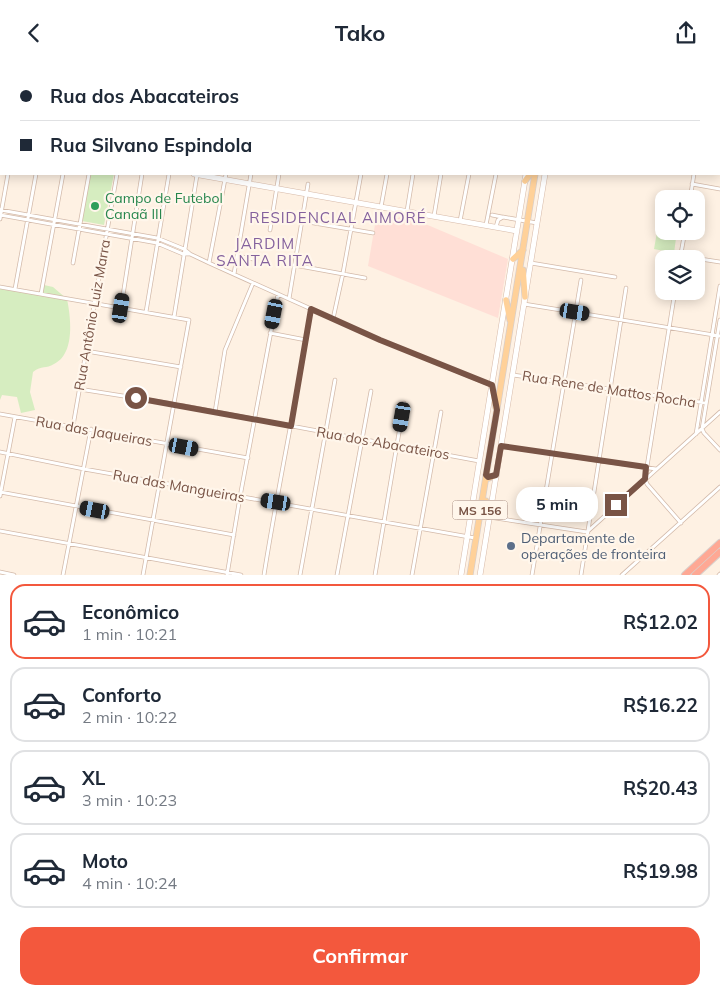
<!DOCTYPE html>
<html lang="pt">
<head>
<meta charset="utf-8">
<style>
	:root { --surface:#fff; --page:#f2f2f3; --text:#1f2937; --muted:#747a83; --line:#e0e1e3; --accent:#f3583d }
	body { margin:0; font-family:Mulish,sans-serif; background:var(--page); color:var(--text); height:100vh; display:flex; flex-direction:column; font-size:19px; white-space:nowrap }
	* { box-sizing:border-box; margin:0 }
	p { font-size:16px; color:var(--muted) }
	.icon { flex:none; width:28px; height:28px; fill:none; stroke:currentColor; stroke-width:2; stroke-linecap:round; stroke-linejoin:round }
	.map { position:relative; height:510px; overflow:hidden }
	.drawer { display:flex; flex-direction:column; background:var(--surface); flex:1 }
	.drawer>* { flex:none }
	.hud { position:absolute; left:0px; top:0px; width:720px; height:110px; box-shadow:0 2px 12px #0003; display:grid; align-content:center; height:110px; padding:0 20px; background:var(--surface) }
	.controls { position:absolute; left:655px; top:125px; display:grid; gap:10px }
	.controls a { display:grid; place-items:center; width:50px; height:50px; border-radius:10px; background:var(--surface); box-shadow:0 2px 12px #0003; font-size:25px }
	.end { position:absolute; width:22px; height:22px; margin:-11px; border:6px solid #795446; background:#fff; box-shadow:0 0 0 2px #fff }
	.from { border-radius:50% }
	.bubble { position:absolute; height:35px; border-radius:15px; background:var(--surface); box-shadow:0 2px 12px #0003; font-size:16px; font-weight:700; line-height:35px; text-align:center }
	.car { position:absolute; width:15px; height:30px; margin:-15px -8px; border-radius:6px; box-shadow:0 0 4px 1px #0007; background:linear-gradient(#222 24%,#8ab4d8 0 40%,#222 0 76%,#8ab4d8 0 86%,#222 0) }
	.hud b { display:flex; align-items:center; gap:18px; height:48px; font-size:19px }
	.hud b+b { border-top:1px solid var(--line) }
	.hud i { width:12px; height:12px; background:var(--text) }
	ul { padding:9px 0 0; list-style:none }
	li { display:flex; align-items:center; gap:15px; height:75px; margin:0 10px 8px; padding:0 10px; border:2px solid var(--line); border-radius:15px }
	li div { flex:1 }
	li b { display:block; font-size:19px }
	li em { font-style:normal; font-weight:700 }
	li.selected { border-color:var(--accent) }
	li>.icon { width:45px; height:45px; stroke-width:1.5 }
	.cta { display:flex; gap:10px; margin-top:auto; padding:10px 20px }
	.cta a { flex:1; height:58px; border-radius:15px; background:var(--accent); color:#fff; font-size:20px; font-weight:700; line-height:58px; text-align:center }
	header { display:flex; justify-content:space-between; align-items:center; height:65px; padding:0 20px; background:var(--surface); font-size:22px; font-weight:700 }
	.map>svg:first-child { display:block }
	.commercial { fill:#ffdfd6 }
	.green { fill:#d6edc0 }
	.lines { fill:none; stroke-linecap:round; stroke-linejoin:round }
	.street-casing { stroke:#d3baaa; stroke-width:4.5 }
	.secondary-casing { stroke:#d6b9a8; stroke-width:6 }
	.primary-casing { stroke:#d9cfcb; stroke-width:7 }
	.highway-casing { stroke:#d9cfcb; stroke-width:8 }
	.street { stroke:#fff; stroke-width:3 }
	.secondary { stroke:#fff; stroke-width:5 }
	.primary { stroke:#ffd199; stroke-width:5.5 }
	.highway { stroke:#fea894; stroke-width:6 }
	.route { stroke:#795446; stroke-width:6 }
	.leisure-dot { fill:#2e9e5b; stroke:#fff6eb; stroke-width:2 }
	.service-dot { fill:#5c6f8a; stroke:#fff6eb; stroke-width:2 }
	.labels { text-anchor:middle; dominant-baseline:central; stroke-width:4.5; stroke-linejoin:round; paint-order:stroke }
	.shield { fill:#fff6eb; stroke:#a18578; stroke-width:1 }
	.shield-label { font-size:12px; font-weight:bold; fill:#795446 }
	.leisure-label { font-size:14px; fill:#27864d; stroke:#fff6eb; text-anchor:start }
	.street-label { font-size:14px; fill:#795446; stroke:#fff6eb }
	.service-label { font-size:14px; fill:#4e5e75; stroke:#fff6eb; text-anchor:start }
	.neighbourhood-label { font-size:15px; letter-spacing:1px; fill:#84619d; stroke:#fff6eb }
</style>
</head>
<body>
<header><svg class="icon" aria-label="back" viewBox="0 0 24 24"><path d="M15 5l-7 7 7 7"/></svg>Tako<svg class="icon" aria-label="share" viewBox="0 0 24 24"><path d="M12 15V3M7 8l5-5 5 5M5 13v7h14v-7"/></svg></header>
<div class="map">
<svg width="720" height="510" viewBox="0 0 720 510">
	<rect width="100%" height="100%" fill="#fef1e3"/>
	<path class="commercial" d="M377,148L398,153L404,150L508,194L498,253L368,201Z"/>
	<path class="green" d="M90,109H114L104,160L82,156Z
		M659,156L664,157V166H677L674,188L654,184Z
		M44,220L53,222L67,234C71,253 75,289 54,299C46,304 42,300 33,307L30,327L35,345L21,348L17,332L2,330L0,335V221L42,229Z"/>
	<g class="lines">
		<g class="street-casing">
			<path id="street" d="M0,0L5,1
				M414,0L421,1
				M27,1V0
				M54,1L55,0
				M94,1V0
				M136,1V0
				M162,1V0
				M188,1V0
				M216,1L217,0
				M245,1L246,0
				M270,1V0
				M298,1V0
				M327,1V0
				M352,1V0
				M380,1V0
				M406,1V0
				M461,1V0
				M0,10L1,3
				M719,70H720
				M692,119L720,124
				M690,134L694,109
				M381,142L387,109
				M0,145L157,173L184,184L190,189L209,198L380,275L491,320
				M407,146L413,109
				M0,150L157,178L183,189H190
				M492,150L502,152
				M434,151L441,109
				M0,154L8,109
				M302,156L373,168
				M460,156L469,109
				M486,160L496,109
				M496,162L498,155L503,152L537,158
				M270,165L279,109
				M237,191L253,194
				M681,191L720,197
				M680,194L685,166
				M73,198L89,109
				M209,198L226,109
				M531,198L615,212
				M294,200L365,213
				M234,209L251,109
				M0,222L189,255L143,510
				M15,224L36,109
				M675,226L645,414L647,419L681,458
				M41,229L63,109
				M289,234L308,119
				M524,239L720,271
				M121,243L142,109
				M146,247L169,109
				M174,252L197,110
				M333,254L343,208L361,109
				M720,255L702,364L704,368L720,385
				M270,268L306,275
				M86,286L181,302
				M513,310L706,338
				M79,324L174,339L479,396
				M215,347L225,285L253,218
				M0,349L248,393
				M73,361L117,109
				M696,369L720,221
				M501,381L656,404
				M0,387L84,404L475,473
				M0,427L234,470
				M0,431L15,352
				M489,452L587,467L720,347
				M0,466L241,510
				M0,507L14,510
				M63,510L91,364
				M227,510L240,432L278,229
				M264,510C278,421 297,333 311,244
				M300,510L335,315
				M337,510L371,326
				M375,510L404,338
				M412,510L441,347
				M532,510L581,215
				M581,510L626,223
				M622,510L720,422
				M719,510L720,509"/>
		</g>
		<g class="secondary-casing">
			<path id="secondary" d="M544,1V0
				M562,1L563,0
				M0,74L1,75
				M194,109L517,166
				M461,510L526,109
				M480,510L545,109"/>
		</g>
		<g class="primary-casing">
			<path id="primary" d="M553,1V0
				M525,116L530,109
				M513,194L523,185
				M523,205L525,232
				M506,235L510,255
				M492,320L496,343
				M486,410L489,413L496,410
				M486,436L489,452
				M470,510L535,109"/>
		</g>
		<g class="highway-casing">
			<path id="highway" d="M685,510L720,478
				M695,510L720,487"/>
		</g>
		<use href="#street" class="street"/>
		<use href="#secondary" class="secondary"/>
		<use href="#primary" class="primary"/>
		<use href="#highway" class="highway"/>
	</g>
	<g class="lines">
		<path class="route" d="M136,333L291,361L311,244L380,275L492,320L497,345L486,410L488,412L496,410L501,381L646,402L645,414L616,440"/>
	</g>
	<circle class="leisure-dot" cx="95" cy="141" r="5"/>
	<circle class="service-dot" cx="511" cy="481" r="5"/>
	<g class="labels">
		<rect class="shield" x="452.5" y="435.5" width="55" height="19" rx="4"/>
		<g class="shield-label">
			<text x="480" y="445">MS 156</text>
		</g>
		<g class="leisure-label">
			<text x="105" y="133">Campo de Futebol<tspan x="105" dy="16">Canaã III</tspan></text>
		</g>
		<g class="street-label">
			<text transform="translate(92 250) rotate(-80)">Rua Antônio Luiz Marra</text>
			<text transform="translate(609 324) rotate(9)">Rua Rene de Mattos Rocha</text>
			<text transform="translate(94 366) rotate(10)">Rua das Jaqueiras</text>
			<text transform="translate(383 378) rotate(10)">Rua dos Abacateiros</text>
			<text transform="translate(179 421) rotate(10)">Rua das Mangueiras</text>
		</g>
		<g class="service-label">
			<text x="521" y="473">Departamente de<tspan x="521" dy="16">operações de fronteira</tspan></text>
		</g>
		<g class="neighbourhood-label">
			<text x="338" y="152">RESIDENCIAL AIMORÉ</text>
			<text x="265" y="178">JARDIM<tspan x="265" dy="17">SANTA RITA</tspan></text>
		</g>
	</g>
</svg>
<div class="controls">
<a><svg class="icon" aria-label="locate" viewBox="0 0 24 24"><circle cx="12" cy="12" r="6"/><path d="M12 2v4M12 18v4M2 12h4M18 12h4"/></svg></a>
<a><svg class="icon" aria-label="layers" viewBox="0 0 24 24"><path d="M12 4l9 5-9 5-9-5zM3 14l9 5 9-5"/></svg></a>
</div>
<i class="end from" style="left:136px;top:333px"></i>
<i class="end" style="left:616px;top:440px"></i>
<div class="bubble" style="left:516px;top:422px;width:82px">5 min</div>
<i class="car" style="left:121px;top:243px;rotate:9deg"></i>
<i class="car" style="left:575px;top:247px;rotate:99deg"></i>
<i class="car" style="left:274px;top:249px;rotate:191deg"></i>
<i class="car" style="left:402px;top:352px;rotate:190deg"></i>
<i class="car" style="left:184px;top:382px;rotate:101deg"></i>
<i class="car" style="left:276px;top:437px;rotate:279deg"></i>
<i class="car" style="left:95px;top:445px;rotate:281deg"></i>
<div class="hud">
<b><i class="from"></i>Rua dos Abacateiros</b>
<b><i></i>Rua Silvano Espindola</b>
</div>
</div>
<section class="drawer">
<ul>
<li class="selected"><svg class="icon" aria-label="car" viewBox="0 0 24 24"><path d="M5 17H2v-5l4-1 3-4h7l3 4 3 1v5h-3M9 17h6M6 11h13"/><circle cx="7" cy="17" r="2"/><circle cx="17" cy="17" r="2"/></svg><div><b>Econômico</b><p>1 min · 10:21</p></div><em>R$12.02</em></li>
<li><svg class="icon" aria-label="car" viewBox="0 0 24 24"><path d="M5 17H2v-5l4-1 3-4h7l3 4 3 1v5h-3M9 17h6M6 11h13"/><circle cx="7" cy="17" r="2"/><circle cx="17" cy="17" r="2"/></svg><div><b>Conforto</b><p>2 min · 10:22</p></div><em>R$16.22</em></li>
<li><svg class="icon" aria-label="car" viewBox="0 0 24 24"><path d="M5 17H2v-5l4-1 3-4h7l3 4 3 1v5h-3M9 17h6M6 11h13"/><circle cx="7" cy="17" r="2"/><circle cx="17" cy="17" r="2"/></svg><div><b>XL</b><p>3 min · 10:23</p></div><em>R$20.43</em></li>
<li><svg class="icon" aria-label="car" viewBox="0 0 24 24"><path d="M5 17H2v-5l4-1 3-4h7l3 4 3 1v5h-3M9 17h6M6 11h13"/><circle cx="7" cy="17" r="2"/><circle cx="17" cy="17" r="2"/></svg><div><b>Moto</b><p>4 min · 10:24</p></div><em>R$19.98</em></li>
</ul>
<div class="cta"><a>Confirmar</a></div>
</section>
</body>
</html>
